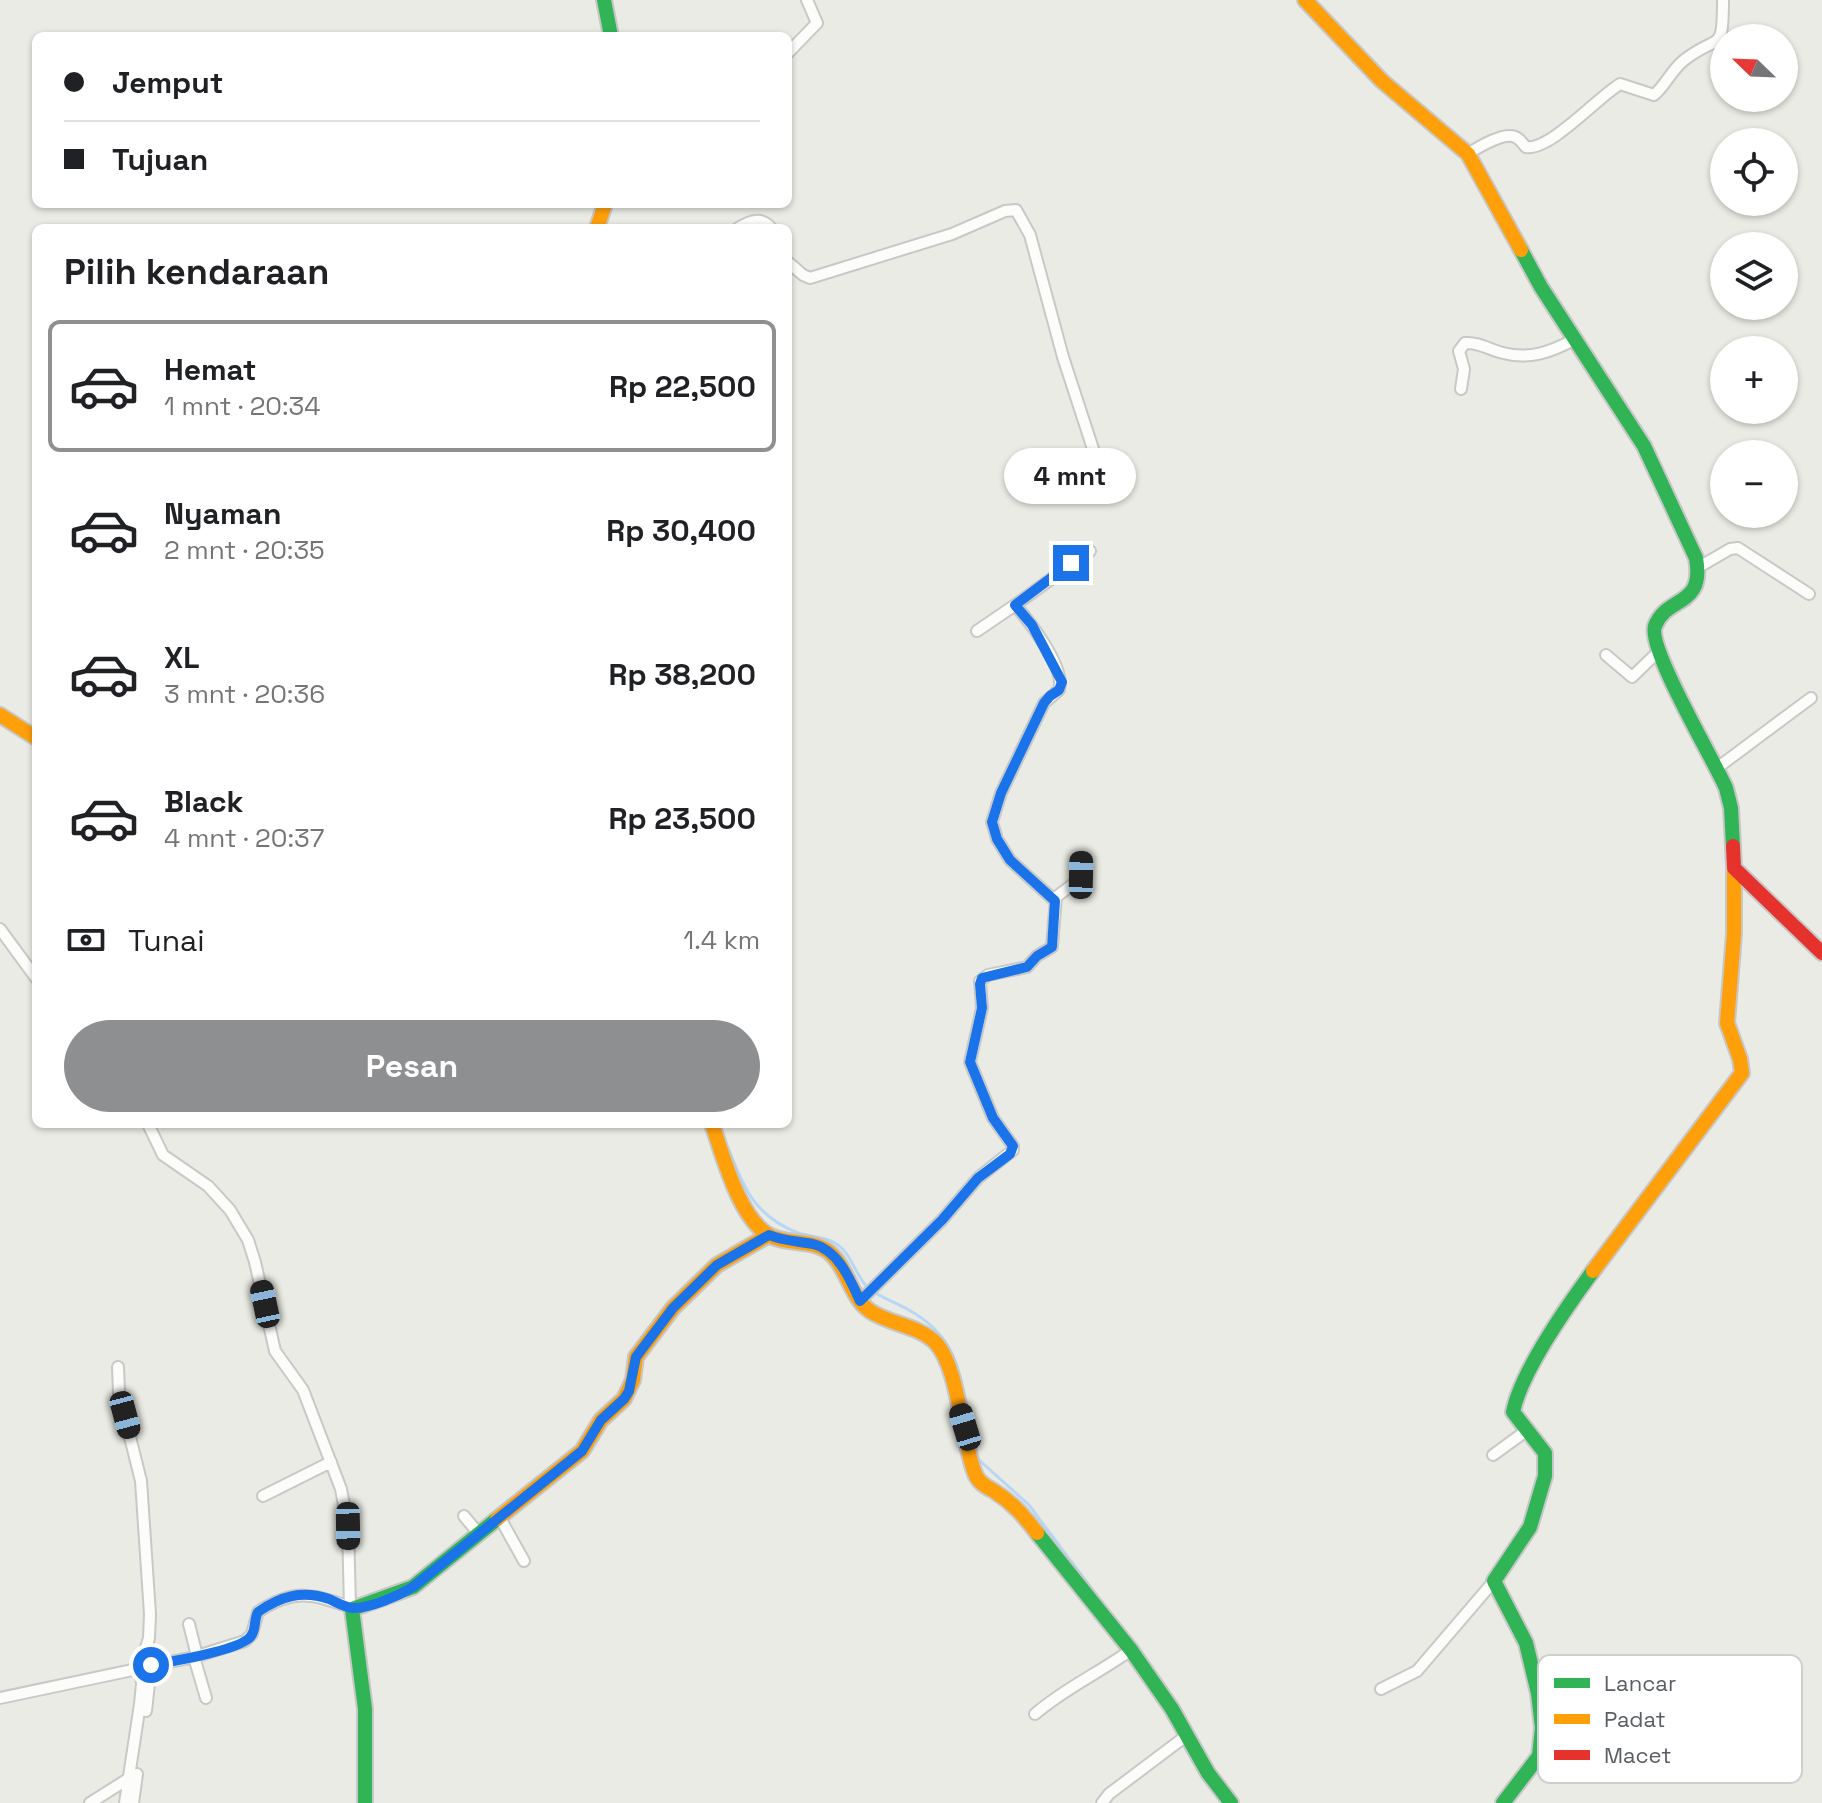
<!DOCTYPE html>
<html lang="id">
<head>
<meta charset="utf-8">
<style>
	:root { --surface:#fff; --page:#f2f2f2; --text:#202124; --muted:#757577; --line:#e0e0e0; --accent:#8d8f91 }
	body { margin:0; font-family:"Space Grotesk",sans-serif; background:var(--page); color:var(--text); height:100vh; display:flex; flex-direction:column; font-size:30px; white-space:nowrap }
	* { box-sizing:border-box; margin:0 }
	p { font-size:26px; color:var(--muted) }
	.icon { flex:none; width:44px; height:44px; fill:none; stroke:currentColor; stroke-width:2; stroke-linecap:round; stroke-linejoin:round }
	.map { position:relative; flex:1; overflow:hidden }
	.side { position:absolute; left:32px; top:224px; width:760px; height:904px; display:flex; flex-direction:column; background:var(--surface); border-radius:12px; box-shadow:0 2px 6px #0004 }
	.side>* { flex:none }
	.top-card { position:absolute; left:32px; top:32px; width:760px; height:176px; border-radius:12px; box-shadow:0 2px 6px #0004; display:grid; align-content:center; height:176px; padding:0 32px; background:var(--surface) }
	.needle { width:52px; rotate:293deg }
	.tools { position:absolute; left:1710px; top:24px; display:grid; gap:16px }
	.tools a { display:grid; place-items:center; width:88px; height:88px; border-radius:50%; background:var(--surface); box-shadow:0 2px 6px #0004; font-size:40px }
	.end { position:absolute; width:36px; height:36px; margin:-18px; border:10px solid #1a73e8; background:#fff; box-shadow:0 0 0 4px #fff }
	.from { border-radius:50% }
	.bubble { position:absolute; height:56px; border-radius:28px; background:var(--surface); box-shadow:0 2px 6px #0004; font-size:26px; font-weight:800; line-height:56px; text-align:center }
	.car { position:absolute; width:24px; height:48px; margin:-24px -12px; border-radius:10px; box-shadow:0 0 6px 2px #0007; background:linear-gradient(#222 24%,#8ab4d8 0 40%,#222 0 76%,#8ab4d8 0 86%,#222 0) }
	.top-card b { display:flex; align-items:center; gap:28px; height:76px; font-size:30px }
	.top-card b+b { border-top:2px solid var(--line) }
	.top-card i { width:20px; height:20px; background:var(--text) }
	ul { padding:0; list-style:none }
	li { display:flex; align-items:center; gap:24px; height:132px; margin:0 16px 12px; padding:0 16px; border:4px solid transparent; border-radius:12px }
	li div { flex:1 }
	li b { display:block; font-size:30px }
	li em { font-style:normal; font-weight:800 }
	li.on { border-color:var(--accent) }
	li>.icon { width:72px; height:72px; stroke-width:1.5 }
	h2 { padding:0 32px; font-size:36px; line-height:96px }
	.pay { display:flex; align-items:center; gap:20px; height:88px; padding:0 32px; font-size:30px }
	.pay p { margin-inline-start:auto }
	.action { display:flex; gap:16px; margin-top:auto; padding:16px 32px }
	.action a { flex:1; height:92px; border-radius:48px; background:var(--accent); color:#fff; font-size:32px; font-weight:800; line-height:92px; text-align:center }
	.map>svg:first-child { display:block }
	.lines { fill:none; stroke-linecap:round; stroke-linejoin:round }
	.stream { stroke:#b7d7f7; stroke-width:3 }
	.street-casing { stroke:#c8c9c7; stroke-width:14 }
	.fast-casing { stroke:#c6c7c6; stroke-width:18 }
	.slow-casing { stroke:#c6c7c6; stroke-width:18 }
	.jam-casing { stroke:#c6c7c6; stroke-width:18 }
	.street { stroke:#fcfcfb; stroke-width:10 }
	.fast { stroke:#30b455; stroke-width:14 }
	.slow { stroke:#ff9f0a; stroke-width:14 }
	.jam { stroke:#e5322d; stroke-width:14 }
	.route { stroke:#1a73e8; stroke-width:10 }
	.key { fill:#fff; stroke:#cecfd0; stroke-width:2 }
	.key-label { font-size:22px; fill:#5a5e64 }
</style>
</head>
<body>
<div class="map">
<svg width="1822" height="1803" viewBox="0 0 1822 1803">
	<rect width="100%" height="100%" fill="#ebebe5"/>
	<g class="lines">
		<path class="stream" d="M0,707L20,720
			M729,1150C744,1189 756,1217 798,1233C810,1237 824,1236 835,1243C851,1252 855,1275 868,1288
			M874,1292C885,1299 896,1303 907,1309C950,1332 958,1361 966,1406
			M973,1441L979,1460L1029,1505L1166,1688"/>
		<g class="street-casing">
			<path id="street" d="M788,53L817,23L807,0
				M1468,154C1477,148 1506,130 1517,138C1521,140 1523,144 1526,147C1550,151 1598,97 1620,84L1654,95C1665,86 1671,71 1683,61C1719,32 1723,56 1723,0
				M738,228C750,221 761,216 771,228
				M788,262L803,275L810,278L952,234L1005,211L1016,210L1030,235L1063,357L1094,452
				M1461,389L1464,369L1459,351L1465,343C1479,342 1490,350 1503,353C1529,360 1551,352 1573,340
				M1699,567L1730,549L1738,548L1809,594
				M1015,605L1090,551
				M977,631L1015,605C1030,622 1066,668 1059,690L1044,703L1001,793L992,822L997,839L1010,860L1055,901
				M1606,655L1632,677L1659,651
				M1717,768L1811,698
				M0,929L36,978
				M148,1124L163,1155L208,1186L230,1210L248,1240L255,1262L275,1351L303,1390L341,1489L348,1526L350,1607L353,1608
				M860,1301L942,1220L978,1178L1013,1150V1146L993,1118L970,1062L982,1008L980,981L988,975L1027,967L1037,956L1052,947L1056,897L1080,879L1081,858
				M118,1367L119,1393L141,1481L150,1614L149,1638L140,1668L142,1684L140,1704L125,1803
				M1493,1455L1526,1431
				M263,1496L331,1462
				M464,1516L479,1534
				M500,1518L524,1561
				M189,1624L197,1656
				M194,1657L206,1698
				M1381,1689L1417,1671L1494,1581
				M0,1698L194,1657L245,1641L252,1634L258,1612C294,1588 312,1594 350,1607
				M146,1711L151,1665
				M1035,1714C1065,1688 1099,1673 1131,1650
				M90,1803L131,1777
				M133,1803L137,1774
				M1102,1803L1109,1794L1186,1736"/>
		</g>
		<g class="fast-casing">
			<path id="fast" d="M604,0L611,36
				M1521,250L1541,287L1644,446L1696,558C1705,608 1667,595 1655,626C1647,648 1714,760 1726,788L1731,808L1733,846
				M1037,1533L1131,1650L1172,1709L1208,1773L1231,1803
				M365,1803V1709L352,1609L413,1587L497,1519
				M1503,1803L1539,1756L1542,1728L1538,1693L1526,1643L1494,1581L1530,1527L1545,1476V1453L1513,1412C1521,1372 1568,1305 1593,1271"/>
		</g>
		<g class="slow-casing">
			<path id="slow" d="M1305,0L1382,81L1468,154L1521,250
				M597,228L605,204
				M0,715L36,738
				M712,1124C723,1155 739,1219 770,1236C789,1245 812,1239 829,1252C848,1268 850,1297 870,1311C891,1325 918,1325 936,1343C960,1370 961,1442 976,1476C980,1484 987,1487 994,1491C1013,1503 1024,1516 1037,1533
				M1593,1271L1742,1073L1740,1059L1727,1023L1734,934V868
				M497,1519L582,1451L601,1420L624,1399L633,1380L636,1357L673,1308L717,1265L769,1235"/>
		</g>
		<g class="jam-casing">
			<path id="jam" d="M1733,846L1734,868L1822,953"/>
		</g>
		<use href="#street" class="street"/>
		<use href="#fast" class="fast"/>
		<use href="#slow" class="slow"/>
		<use href="#jam" class="jam"/>
	</g>
	<g class="lines">
		<path class="route" d="M151,1665C169,1662 242,1650 251,1636C256,1630 254,1619 258,1612C281,1596 302,1590 329,1599C336,1602 346,1608 353,1608C371,1608 398,1596 413,1587L582,1451L601,1420L624,1399L629,1391L636,1357L673,1308L717,1265L769,1235C783,1241 798,1241 813,1244C838,1250 850,1279 860,1301L942,1220L978,1178L1010,1154L1013,1146L993,1118L970,1062L982,1008L980,984L982,978L1027,967L1037,956L1052,947L1055,901L1010,860L997,839L992,822L1001,793L1044,703L1050,696L1059,690L1062,682L1032,625L1015,605L1071,563"/>
	</g>
	<rect x="1538" y="1655" width="264" height="128" rx="12" class="key"/>
	<rect x="1554" y="1678" width="36" height="10" fill="#30b455"/>
	<rect x="1554" y="1714" width="36" height="10" fill="#ff9f0a"/>
	<rect x="1554" y="1750" width="36" height="10" fill="#e5322d"/>
	<g class="key-label">
		<text x="1604" y="1691">Lancar</text>
		<text x="1604" y="1727">Padat</text>
		<text x="1604" y="1763">Macet</text>
	</g>
</svg>
<div class="tools">
<a><svg class="needle" viewBox="-14 -14 28 28"><path d="M0-13l5 13h-10z" fill="#e53935"/><path d="M0 13l5-13h-10z" fill="#757577"/></svg></a>
<a><svg class="icon" aria-label="locate" viewBox="0 0 24 24"><circle cx="12" cy="12" r="6"/><path d="M12 2v4M12 18v4M2 12h4M18 12h4"/></svg></a>
<a><svg class="icon" aria-label="layers" viewBox="0 0 24 24"><path d="M12 4l9 5-9 5-9-5zM3 14l9 5 9-5"/></svg></a>
<a>+</a>
<a>−</a>
</div>
<i class="end from" style="left:151px;top:1665px"></i>
<i class="end" style="left:1071px;top:563px"></i>
<div class="bubble" style="left:1004px;top:448px;width:132px">4 mnt</div>
<i class="car" style="left:1081px;top:875px;rotate:1deg"></i>
<i class="car" style="left:265px;top:1304px;rotate:348deg"></i>
<i class="car" style="left:125px;top:1415px;rotate:165deg"></i>
<i class="car" style="left:965px;top:1427px;rotate:343deg"></i>
<i class="car" style="left:348px;top:1526px;rotate:179deg"></i>
<div class="top-card">
<b><i class="from"></i>Jemput</b>
<b><i></i>Tujuan</b>
</div>
<section class="side">
<h2>Pilih kendaraan</h2>
<ul>
<li class="on"><svg class="icon" aria-label="car" viewBox="0 0 24 24"><path d="M5 17H2v-5l4-1 3-4h7l3 4 3 1v5h-3M9 17h6M6 11h13"/><circle cx="7" cy="17" r="2"/><circle cx="17" cy="17" r="2"/></svg><div><b>Hemat</b><p>1 mnt · 20:34</p></div><em>Rp 22,500</em></li>
<li><svg class="icon" aria-label="car" viewBox="0 0 24 24"><path d="M5 17H2v-5l4-1 3-4h7l3 4 3 1v5h-3M9 17h6M6 11h13"/><circle cx="7" cy="17" r="2"/><circle cx="17" cy="17" r="2"/></svg><div><b>Nyaman</b><p>2 mnt · 20:35</p></div><em>Rp 30,400</em></li>
<li><svg class="icon" aria-label="car" viewBox="0 0 24 24"><path d="M5 17H2v-5l4-1 3-4h7l3 4 3 1v5h-3M9 17h6M6 11h13"/><circle cx="7" cy="17" r="2"/><circle cx="17" cy="17" r="2"/></svg><div><b>XL</b><p>3 mnt · 20:36</p></div><em>Rp 38,200</em></li>
<li><svg class="icon" aria-label="car" viewBox="0 0 24 24"><path d="M5 17H2v-5l4-1 3-4h7l3 4 3 1v5h-3M9 17h6M6 11h13"/><circle cx="7" cy="17" r="2"/><circle cx="17" cy="17" r="2"/></svg><div><b>Black</b><p>4 mnt · 20:37</p></div><em>Rp 23,500</em></li>
</ul>
<div class="pay"><svg class="icon" aria-label="cash" viewBox="0 0 24 24"><path d="M3 7h18v10H3z"/><circle cx="12" cy="12" r="2"/></svg>Tunai<p>1.4 km</p></div>
<div class="action"><a>Pesan</a></div>
</section>
</div>
</body>
</html>
